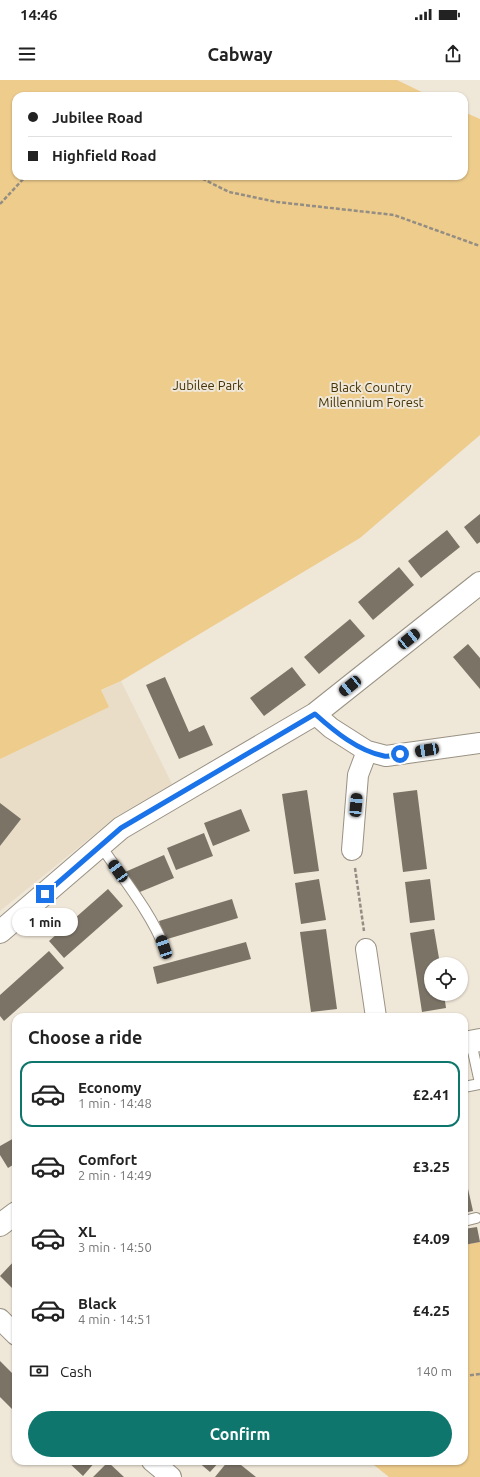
<!DOCTYPE html>
<html lang="en">
<head>
<meta charset="utf-8">
<style>
	:root { --surface:#fff; --page:#f2f2f2; --text:#222; --muted:#767676; --line:#e0e0e0; --accent:#0f766e }
	body { margin:0; font-family:Ubuntu,sans-serif; background:var(--page); color:var(--text); height:100vh; display:flex; flex-direction:column; font-size:15px; white-space:nowrap }
	* { box-sizing:border-box; margin:0 }
	p { font-size:13px; color:var(--muted) }
	.icon { flex:none; width:22px; height:22px; fill:none; stroke:currentColor; stroke-width:2; stroke-linecap:round; stroke-linejoin:round }
	.map { position:relative; flex:1; overflow:hidden }
	.details { position:absolute; left:12px; top:933px; width:456px; height:452px; display:flex; flex-direction:column; background:var(--surface); border-radius:12px; box-shadow:0 1px 3px #0004 }
	.details>* { flex:none }
	.guide { position:absolute; left:12px; top:12px; width:456px; height:88px; border-radius:12px; box-shadow:0 1px 3px #0004; display:grid; align-content:center; height:88px; padding:0 16px; background:var(--surface) }
	.controls { position:absolute; left:424px; top:877px; display:grid; gap:8px }
	.controls a { display:grid; place-items:center; width:44px; height:44px; border-radius:50%; background:var(--surface); box-shadow:0 1px 3px #0004; font-size:20px }
	.end { position:absolute; width:18px; height:18px; margin:-9px; border:5px solid #1a73e8; background:#fff; box-shadow:0 0 0 2px #fff }
	.from { border-radius:50% }
	.bubble { position:absolute; height:28px; border-radius:14px; background:var(--surface); box-shadow:0 1px 3px #0004; font-size:13px; font-weight:700; line-height:28px; text-align:center }
	.car { position:absolute; width:12px; height:24px; margin:-12px -6px; border-radius:5px; box-shadow:0 0 3px 1px #0007; background:linear-gradient(#222 24%,#8ab4d8 0 40%,#222 0 76%,#8ab4d8 0 86%,#222 0) }
	.guide b { display:flex; align-items:center; gap:14px; height:38px; font-size:15px }
	.guide b+b { border-top:1px solid var(--line) }
	.guide i { width:10px; height:10px; background:var(--text) }
	ul { padding:0; list-style:none }
	li { display:flex; align-items:center; gap:12px; height:66px; margin:0 8px 6px; padding:0 8px; border:2px solid transparent; border-radius:12px }
	li div { flex:1 }
	li b { display:block; font-size:15px }
	li em { font-style:normal; font-weight:700 }
	li.on { border-color:var(--accent) }
	li>.icon { width:36px; height:36px; stroke-width:1.5 }
	h2 { padding:0 16px; font-size:18px; line-height:48px }
	.pay { display:flex; align-items:center; gap:10px; height:44px; padding:0 16px; font-size:15px }
	.pay p { margin-inline-start:auto }
	.primary-button { display:flex; gap:8px; margin-top:auto; padding:8px 16px }
	.primary-button a { flex:1; height:46px; border-radius:24px; background:var(--accent); color:#fff; font-size:16px; font-weight:700; line-height:46px; text-align:center }
	.status { display:flex; justify-content:space-between; align-items:center; height:28px; padding:0 20px; background:var(--surface); direction:ltr }
	.status svg { height:11px; fill:currentColor }
	header { display:flex; justify-content:space-between; align-items:center; height:52px; padding:0 16px; background:var(--surface); font-size:18px; font-weight:700 }
	.map>svg:first-child { display:block }
	.built { fill:#e9ddc7 }
	.green { fill:#eecc8c }
	.building { fill:#7b7366 }
	.lines { fill:none; stroke-linecap:round; stroke-linejoin:round }
	.lane-casing { stroke:#999284; stroke-width:12 }
	.street-casing { stroke:#999284; stroke-width:22 }
	.secondary-casing { stroke:#999284; stroke-width:24 }
	.path { stroke:#938d83; stroke-width:2.5; stroke-dasharray:4 2; stroke-linecap:butt }
	.lane { stroke:#fff; stroke-width:10 }
	.street { stroke:#fff; stroke-width:20 }
	.secondary { stroke:#fff; stroke-width:22 }
	.route { stroke:#1a73e8; stroke-width:5 }
	.labels { text-anchor:middle; dominant-baseline:central; stroke-width:4; stroke-linejoin:round; paint-order:stroke }
	.park-label { font-size:13px; fill:#433003; stroke:#efe7d8 }
</style>
</head>
<body>
<div class="status"><b>14:46</b><svg viewBox="0 0 49 12"><path d="M0 12V9h3v3zM5 12V6h3v6zM10 12V3h3v9zM15 12V0h3v12zM26 1h20v11H26zM47 4h2v5h-2z"/></svg></div>
<header><svg class="icon" aria-label="menu" viewBox="0 0 24 24"><path d="M4 6h16M4 12h16M4 18h16"/></svg>Cabway<svg class="icon" aria-label="share" viewBox="0 0 24 24"><path d="M12 15V3M7 8l5-5 5 5M5 13v7h14v-7"/></svg></header>
<div class="map">
<svg width="480" height="1397" viewBox="0 0 480 1397">
	<rect width="100%" height="100%" fill="#efe7d8"/>
	<path class="built" d="M121,601L172,704L117,736L0,831V659Z"/>
	<path class="green" d="M0,0H397L430,16H16V96H464V32L480,39V355L360,458L121,601L101,610L109,627L0,679Z
		M480,1162V1397H389L369,1381H464V1165Z"/>
	<path class="building" d="M480,434V462L477,464L464,447Z
		M447,450L460,467L421,498L408,481Z
		M399,487L414,505L373,540L358,522Z
		M350,539L365,556L319,594L304,577Z
		M468,564L480,578V609L453,577Z
		M292,587L306,605L264,636L250,618Z
		M165,597L189,652L204,645L213,665L179,679L146,605Z
		M307,710L319,791L294,794L282,714Z
		M417,710L427,789L403,792L393,713Z
		M0,723L21,739L0,766Z
		M241,729L250,751L213,766L204,743Z
		M204,753L213,776L176,790L167,768Z
		M164,775L174,798L135,814L125,792Z
		M319,799L326,840L301,844L295,803Z
		M430,799L435,840L410,843L405,802Z
		M108,809L123,826L64,878L49,861Z
		M232,819L238,838L164,860L159,841Z
		M326,849L337,929L311,932L300,852Z
		M434,849L440,884H431V914H444L446,928L422,932L410,853Z
		M246,862L251,879L157,904L153,887Z
		M49,871L64,888L4,941L0,936V915Z
		M16,1057V1083L8,1088L0,1075V1066Z
		M466,1100L473,1131L464,1133V1101Z
		M477,1147L480,1162L464,1165V1149Z
		M16,1179V1212L0,1196Z
		M0,1281L16,1297V1333L0,1317Z
		M67,1381H96L83,1396Z
		M197,1381H220L210,1392Z
		M228,1381H236L256,1397H215Z
		M108,1382L124,1397H93Z"/>
	<g class="lines">
		<g class="lane-casing">
			<path id="lane" d="M101,766C121,796 152,834 164,867
				M471,962L480,1003
				M464,1007L480,1004
				M464,1141L476,1138"/>
		</g>
		<g class="street-casing">
			<path id="street" d="M315,634L331,648L367,671L386,676L480,663
				M352,770L358,695L367,671
				M366,869L376,937
				M0,1239L16,1255
				M152,1381L171,1397"/>
		</g>
		<g class="secondary-casing">
			<path id="secondary" d="M0,852L121,748L315,634L480,503
				M464,963L480,960
				M0,1145L16,1133"/>
		</g>
		<path class="path" d="M197,96L229,112L277,122L394,135L480,166
			M0,124L26,96
			M355,788L364,851
			M464,1296L480,1294"/>
		<use href="#lane" class="lane"/>
		<use href="#street" class="street"/>
		<use href="#secondary" class="secondary"/>
	</g>
	<g class="lines">
		<path class="route" d="M45,814L121,748L315,634C334,651 358,671 384,676C389,677 395,675 400,674"/>
	</g>
	<g class="labels">
		<g class="park-label">
			<text x="208" y="305">Jubilee Park</text>
			<text x="371" y="307">Black Country<tspan x="371" dy="15">Millennium Forest</tspan></text>
		</g>
	</g>
</svg>
<div class="controls">
<a><svg class="icon" aria-label="locate" viewBox="0 0 24 24"><circle cx="12" cy="12" r="6"/><path d="M12 2v4M12 18v4M2 12h4M18 12h4"/></svg></a>
</div>
<i class="end from" style="left:400px;top:674px"></i>
<i class="end" style="left:45px;top:814px"></i>
<div class="bubble" style="left:12px;top:828px;width:66px">1 min</div>
<i class="car" style="left:409px;top:559px;rotate:51deg"></i>
<i class="car" style="left:350px;top:606px;rotate:231deg"></i>
<i class="car" style="left:427px;top:670px;rotate:261deg"></i>
<i class="car" style="left:356px;top:725px;rotate:5deg"></i>
<i class="car" style="left:118px;top:791px;rotate:325deg"></i>
<i class="car" style="left:164px;top:867px;rotate:341deg"></i>
<div class="guide">
<b><i class="from"></i>Jubilee Road</b>
<b><i></i>Highfield Road</b>
</div>
<section class="details">
<h2>Choose a ride</h2>
<ul>
<li class="on"><svg class="icon" aria-label="car" viewBox="0 0 24 24"><path d="M5 17H2v-5l4-1 3-4h7l3 4 3 1v5h-3M9 17h6M6 11h13"/><circle cx="7" cy="17" r="2"/><circle cx="17" cy="17" r="2"/></svg><div><b>Economy</b><p>1 min · 14:48</p></div><em>£2.41</em></li>
<li><svg class="icon" aria-label="car" viewBox="0 0 24 24"><path d="M5 17H2v-5l4-1 3-4h7l3 4 3 1v5h-3M9 17h6M6 11h13"/><circle cx="7" cy="17" r="2"/><circle cx="17" cy="17" r="2"/></svg><div><b>Comfort</b><p>2 min · 14:49</p></div><em>£3.25</em></li>
<li><svg class="icon" aria-label="car" viewBox="0 0 24 24"><path d="M5 17H2v-5l4-1 3-4h7l3 4 3 1v5h-3M9 17h6M6 11h13"/><circle cx="7" cy="17" r="2"/><circle cx="17" cy="17" r="2"/></svg><div><b>XL</b><p>3 min · 14:50</p></div><em>£4.09</em></li>
<li><svg class="icon" aria-label="car" viewBox="0 0 24 24"><path d="M5 17H2v-5l4-1 3-4h7l3 4 3 1v5h-3M9 17h6M6 11h13"/><circle cx="7" cy="17" r="2"/><circle cx="17" cy="17" r="2"/></svg><div><b>Black</b><p>4 min · 14:51</p></div><em>£4.25</em></li>
</ul>
<div class="pay"><svg class="icon" aria-label="cash" viewBox="0 0 24 24"><path d="M3 7h18v10H3z"/><circle cx="12" cy="12" r="2"/></svg>Cash<p>140 m</p></div>
<div class="primary-button"><a>Confirm</a></div>
</section>
</div>
</body>
</html>
